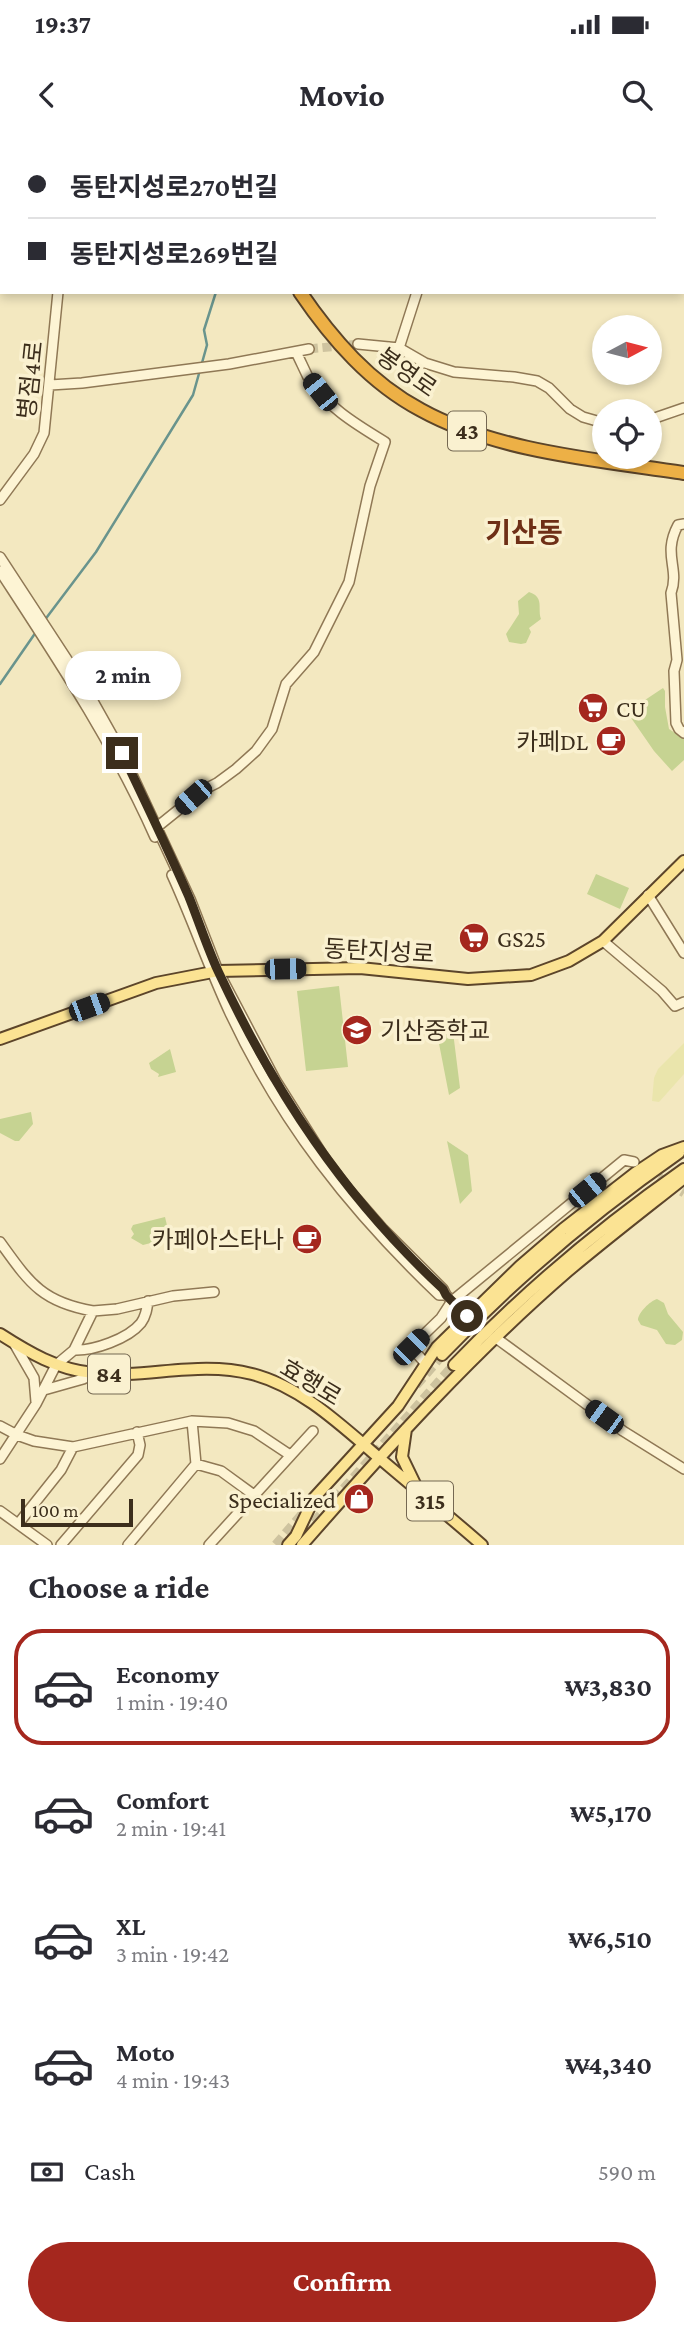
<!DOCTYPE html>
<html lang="en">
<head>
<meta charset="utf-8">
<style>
	:root { --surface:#fff; --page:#f2f2f3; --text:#2b2b33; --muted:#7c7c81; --line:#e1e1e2; --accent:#a5271e }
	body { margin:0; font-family:"Crimson Pro","Noto Sans KR",serif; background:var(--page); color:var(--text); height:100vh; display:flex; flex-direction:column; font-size:26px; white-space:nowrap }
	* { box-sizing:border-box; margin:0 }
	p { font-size:23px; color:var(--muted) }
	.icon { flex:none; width:38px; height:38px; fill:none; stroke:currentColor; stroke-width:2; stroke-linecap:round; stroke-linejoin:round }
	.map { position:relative; height:1405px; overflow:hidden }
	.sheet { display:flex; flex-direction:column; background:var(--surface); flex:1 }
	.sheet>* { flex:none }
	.banner { position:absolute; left:0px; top:0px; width:684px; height:154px; box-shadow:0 4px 10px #0003; display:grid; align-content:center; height:154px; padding:0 28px; background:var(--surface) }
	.needle { width:46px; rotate:83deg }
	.buttons { position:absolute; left:592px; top:175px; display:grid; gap:14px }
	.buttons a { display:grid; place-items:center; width:70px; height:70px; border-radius:50%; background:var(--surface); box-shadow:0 4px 10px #0003; font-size:35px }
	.scale { position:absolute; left:21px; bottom:18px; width:112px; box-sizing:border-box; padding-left:7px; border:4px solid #3c2e1c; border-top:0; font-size:19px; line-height:24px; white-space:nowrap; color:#3c2e1c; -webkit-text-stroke:5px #faf1d0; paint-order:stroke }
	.end { position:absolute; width:32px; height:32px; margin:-16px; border:9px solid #3c2e1c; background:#fff; box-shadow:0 0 0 4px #fff }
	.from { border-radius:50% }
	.bubble { position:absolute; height:49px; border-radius:24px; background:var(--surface); box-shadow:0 4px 10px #0003; font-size:23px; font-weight:700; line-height:49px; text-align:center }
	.car { position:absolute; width:21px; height:42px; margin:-21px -10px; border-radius:9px; box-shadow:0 0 5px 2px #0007; background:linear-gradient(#222 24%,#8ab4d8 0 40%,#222 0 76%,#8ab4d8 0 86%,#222 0) }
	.banner b { display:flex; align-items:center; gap:24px; height:66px; font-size:26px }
	.banner b+b { border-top:2px solid var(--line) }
	.banner i { width:18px; height:18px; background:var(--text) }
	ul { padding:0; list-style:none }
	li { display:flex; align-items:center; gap:21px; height:116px; margin:0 14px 10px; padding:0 14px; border:4px solid transparent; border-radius:28px }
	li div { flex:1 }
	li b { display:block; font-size:26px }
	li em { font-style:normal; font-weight:700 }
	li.current { border-color:var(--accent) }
	li>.icon { width:63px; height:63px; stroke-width:1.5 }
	h2 { padding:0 28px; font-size:32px; line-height:84px }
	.pay { display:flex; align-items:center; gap:18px; height:77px; padding:0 28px; font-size:26px }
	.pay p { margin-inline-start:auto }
	.cta { display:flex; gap:14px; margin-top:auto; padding:14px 28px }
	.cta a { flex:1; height:80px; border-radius:42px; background:var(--accent); color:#fff; font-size:28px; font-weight:700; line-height:80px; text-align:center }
	.status { display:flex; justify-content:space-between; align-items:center; height:49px; padding:0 35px; background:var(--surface); direction:ltr }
	.status svg { height:19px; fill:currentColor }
	header { display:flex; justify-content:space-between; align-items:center; height:91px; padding:0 28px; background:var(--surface); font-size:32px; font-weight:700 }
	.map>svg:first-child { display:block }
	.farmland { fill:#eae5ac }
	.green { fill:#c6d392 }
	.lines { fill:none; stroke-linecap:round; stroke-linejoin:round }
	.stream { stroke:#69948d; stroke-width:2.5 }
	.minor-tunnel { stroke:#cec39f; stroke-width:9; stroke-dasharray:9 4.5; stroke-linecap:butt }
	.major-tunnel { stroke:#cec39f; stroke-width:10; stroke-dasharray:10 5; stroke-linecap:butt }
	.minor-casing { stroke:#8f7855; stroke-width:12 }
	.major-casing { stroke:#5c452a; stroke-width:14 }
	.highway-casing { stroke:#5c452a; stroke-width:16 }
	.minor { stroke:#fdf4d4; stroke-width:9 }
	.major { stroke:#fbe393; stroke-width:10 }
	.highway { stroke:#edb046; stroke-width:12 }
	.route { stroke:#3c2e1c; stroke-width:9 }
	.labels { text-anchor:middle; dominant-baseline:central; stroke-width:7; stroke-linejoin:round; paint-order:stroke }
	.shield { fill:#faf1d0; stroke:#756852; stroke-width:2 }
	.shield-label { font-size:23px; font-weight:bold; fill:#3c2e1c }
	.street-label { font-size:24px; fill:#3c2e1c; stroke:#faf1d0 }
	.poi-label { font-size:24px; fill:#3c2e1c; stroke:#faf1d0; text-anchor:start }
	.quarter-label { font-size:28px; font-weight:bold; fill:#6e2f16; stroke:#faf1d0 }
</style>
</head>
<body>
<div class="status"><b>19:37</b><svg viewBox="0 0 49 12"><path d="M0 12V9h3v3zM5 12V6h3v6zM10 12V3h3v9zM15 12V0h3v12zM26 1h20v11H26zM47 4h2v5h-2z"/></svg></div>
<header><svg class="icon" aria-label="back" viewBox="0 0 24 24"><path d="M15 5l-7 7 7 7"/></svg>Movio<svg class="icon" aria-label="search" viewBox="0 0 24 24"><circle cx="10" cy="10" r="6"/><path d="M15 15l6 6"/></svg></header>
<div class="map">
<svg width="684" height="1405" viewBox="0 0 684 1405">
	<rect width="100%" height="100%" fill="#f3e8c0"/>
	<path class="farmland" d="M684,903V934L659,962L652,961L654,938L658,929Z"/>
	<path class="green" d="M529,452C545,457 537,469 541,479L529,488L531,492L526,503L521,504L509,502L506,494L519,474L518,461Z
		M663,548L665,551V567L669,589L684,599V620L672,631L654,611L627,572Z
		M596,734L629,748L620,769L587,754Z
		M339,846L348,927L306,931L297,851Z
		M435,883L452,884L460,948L449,955Z
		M170,909L176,932L158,937L159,934L151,929L149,923Z
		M31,972L33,984L19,1001H15L0,993V979Z
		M447,1001L468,1015L472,1051L460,1064Z
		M165,1077L170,1098L143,1105L131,1098L134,1094L131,1089L133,1085Z
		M657,1159L664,1163L668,1174L683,1192L682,1200L675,1205L666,1204L657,1190L641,1185L638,1180C638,1173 650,1161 657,1159Z"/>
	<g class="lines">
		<path class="stream" d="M261,2L262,0
			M44,481L96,412L193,255L207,205L204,190L216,152
			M0,544L36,492"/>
		<path class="minor-tunnel" d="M309,209L358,204
			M647,1030L684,1053"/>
		<path class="major-tunnel" d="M416,1245L442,1215
			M276,1405L306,1370
			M294,1405L454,1225"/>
		<g class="minor-casing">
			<path id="minor" d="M24,0L26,2
				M498,0L504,2
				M14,2L16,0
				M370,2L371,0
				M466,2V0
				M630,2V0
				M0,13L2,12
				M682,53L684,54
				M682,124L684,125
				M358,204L399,208L425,223L454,232L514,237L537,241L549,248L570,269L583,277L604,283
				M399,208L417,152
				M50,245L82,243L229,224L309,209
				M649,280L684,268
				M0,360L34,314L44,293L58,152
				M684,384L678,385C662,415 680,428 671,453L677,520L674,531L676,583L679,589L684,593
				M0,417L85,547L122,613L190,759L218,831L276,941L322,1014L348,1049L382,1088L443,1149L446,1155L467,1176
				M0,431C56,517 113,602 155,697
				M157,687L203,650L217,643L236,629L256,611L272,589L286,544L314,512L349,442L370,346L385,302C357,285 325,266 308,237C304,229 300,220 296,212
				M172,735C193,781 209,828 230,873C282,984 351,1071 439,1155H446
				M648,755L684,813
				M603,801L662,851L675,866L684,862
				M0,1102C29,1142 41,1162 93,1171
				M496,1198L623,1291L684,1329
				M15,1205L34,1238L36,1262
				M74,1210C93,1211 128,1199 141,1183C146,1176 147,1169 148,1161
				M426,1224L411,1207L441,1178L452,1161L624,1020L634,1022
				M44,1250L83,1239L94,1234
				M192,1281L196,1324
				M0,1286L17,1295L34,1301L73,1307L192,1281L228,1283L254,1291L290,1315
				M0,1319L36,1264L56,1225L74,1210L93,1171L117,1169L173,1156L214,1152
				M0,1371L47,1405
				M18,1384L61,1330L73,1307
				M61,1405L138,1315L140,1305L137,1292
				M128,1405L196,1324L221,1331L254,1355
				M209,1405L313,1291"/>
		</g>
		<g class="major-casing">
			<path id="major" d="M0,899L156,843L218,831L360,828L468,839L531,835L569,821L603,801L684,721
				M0,1194C28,1212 58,1230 93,1233C146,1239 198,1220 252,1234C303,1247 345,1289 384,1322C417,1350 450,1377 482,1405
				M442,1215C514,1140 593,1073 679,1013
				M454,1225C524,1152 601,1087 684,1029
				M406,1289L402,1317L416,1346
				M288,1405L296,1396L314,1358L398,1266L437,1207L520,1126L563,1089L635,1033L662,1015L684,1007
				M302,1405C386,1309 472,1214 568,1131C606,1099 645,1069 684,1038"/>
		</g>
		<g class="highway-casing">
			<path id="highway" d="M240,0L241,2
				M300,152C332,199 370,243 421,270C497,312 599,320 684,333"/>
		</g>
		<use href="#minor" class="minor"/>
		<use href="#major" class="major"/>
		<use href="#highway" class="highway"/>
	</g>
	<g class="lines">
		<path class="route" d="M122,613C145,661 168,709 189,757C199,782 207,807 218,831C275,953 344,1057 443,1149L446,1155L467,1176"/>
	</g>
	<defs>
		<g id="supermarket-disc" transform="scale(1.575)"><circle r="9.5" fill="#a5271e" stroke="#faf1d0"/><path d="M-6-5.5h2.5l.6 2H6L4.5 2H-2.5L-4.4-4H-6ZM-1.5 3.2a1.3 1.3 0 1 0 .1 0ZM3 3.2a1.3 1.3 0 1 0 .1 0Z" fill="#fff"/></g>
		<g id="cafe-disc" transform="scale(1.575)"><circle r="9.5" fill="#a5271e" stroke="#faf1d0"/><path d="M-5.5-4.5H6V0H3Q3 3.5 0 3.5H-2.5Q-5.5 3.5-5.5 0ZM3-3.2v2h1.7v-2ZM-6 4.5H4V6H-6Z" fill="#fff"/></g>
		<g id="school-disc" transform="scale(1.575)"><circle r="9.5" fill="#a5271e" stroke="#faf1d0"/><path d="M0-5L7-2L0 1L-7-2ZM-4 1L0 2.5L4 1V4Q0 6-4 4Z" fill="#fff"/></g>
		<g id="shop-disc" transform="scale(1.575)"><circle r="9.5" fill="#a5271e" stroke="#faf1d0"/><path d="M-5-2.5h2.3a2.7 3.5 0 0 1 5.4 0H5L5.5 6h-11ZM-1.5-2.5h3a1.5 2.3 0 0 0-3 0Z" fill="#fff"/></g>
	</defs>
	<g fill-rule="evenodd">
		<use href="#supermarket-disc" x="593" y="568"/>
		<use href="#cafe-disc" x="611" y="601"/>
		<use href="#supermarket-disc" x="474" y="798"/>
		<use href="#school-disc" x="357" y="890"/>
		<use href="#cafe-disc" x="307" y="1099"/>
		<use href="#shop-disc" x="359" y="1359"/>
	</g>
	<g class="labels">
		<g class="shield">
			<rect x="448" y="271.5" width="38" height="39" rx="5"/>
			<rect x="88" y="1214.5" width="42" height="39" rx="5"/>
			<rect x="407" y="1341.5" width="46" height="39" rx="5"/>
		</g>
		<g class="shield-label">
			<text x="467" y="291">43</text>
			<text x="109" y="1234">84</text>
			<text x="430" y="1361">315</text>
		</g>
		<g class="street-label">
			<text transform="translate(407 232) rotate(35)">봉영로</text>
			<text transform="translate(30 240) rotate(-84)">병점4로</text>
			<text transform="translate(379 811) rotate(3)">동탄지성로</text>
			<text transform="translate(311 1242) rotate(31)">효행로</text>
		</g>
		<g class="poi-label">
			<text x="616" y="568">CU</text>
			<text x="588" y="601" text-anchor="end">카페DL</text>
			<text x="497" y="798">GS25</text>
			<text x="380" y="890">기산중학교</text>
			<text x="284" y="1099" text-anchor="end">카페아스타나</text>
			<text x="336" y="1359" text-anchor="end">Specialized</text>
		</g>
		<g class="quarter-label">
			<text x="524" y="392">기산동</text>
		</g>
	</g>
</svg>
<div class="buttons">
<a><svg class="needle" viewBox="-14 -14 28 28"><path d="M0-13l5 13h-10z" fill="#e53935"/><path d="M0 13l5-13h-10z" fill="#7c7c81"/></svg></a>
<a><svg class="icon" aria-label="locate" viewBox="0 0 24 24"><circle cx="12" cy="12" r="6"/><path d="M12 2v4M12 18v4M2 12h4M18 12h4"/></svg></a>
</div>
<div class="scale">100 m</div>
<i class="end from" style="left:467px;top:1176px"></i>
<i class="end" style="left:122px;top:613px"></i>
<div class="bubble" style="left:65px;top:511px;width:116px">2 min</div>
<i class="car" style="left:320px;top:252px;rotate:321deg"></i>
<i class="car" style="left:193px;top:657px;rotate:229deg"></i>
<i class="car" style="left:285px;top:829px;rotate:89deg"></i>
<i class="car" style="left:89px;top:867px;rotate:70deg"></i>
<i class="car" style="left:587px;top:1050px;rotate:51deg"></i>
<i class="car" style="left:411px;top:1207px;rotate:45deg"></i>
<i class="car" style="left:604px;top:1277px;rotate:306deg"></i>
<div class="banner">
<b><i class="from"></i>동탄지성로270번길</b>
<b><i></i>동탄지성로269번길</b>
</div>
</div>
<section class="sheet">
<h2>Choose a ride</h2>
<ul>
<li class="current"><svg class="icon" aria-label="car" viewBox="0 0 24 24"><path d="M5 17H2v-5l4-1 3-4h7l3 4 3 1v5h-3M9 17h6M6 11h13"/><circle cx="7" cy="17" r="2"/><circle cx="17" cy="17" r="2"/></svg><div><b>Economy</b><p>1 min · 19:40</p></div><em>₩3,830</em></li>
<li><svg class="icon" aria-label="car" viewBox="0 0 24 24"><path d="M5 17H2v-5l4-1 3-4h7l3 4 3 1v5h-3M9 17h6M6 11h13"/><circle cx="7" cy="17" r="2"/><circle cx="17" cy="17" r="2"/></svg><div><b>Comfort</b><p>2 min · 19:41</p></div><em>₩5,170</em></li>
<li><svg class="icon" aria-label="car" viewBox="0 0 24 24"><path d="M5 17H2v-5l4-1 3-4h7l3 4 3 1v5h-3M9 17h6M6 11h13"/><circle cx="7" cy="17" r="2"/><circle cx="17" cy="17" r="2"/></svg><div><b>XL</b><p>3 min · 19:42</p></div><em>₩6,510</em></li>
<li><svg class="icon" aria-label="car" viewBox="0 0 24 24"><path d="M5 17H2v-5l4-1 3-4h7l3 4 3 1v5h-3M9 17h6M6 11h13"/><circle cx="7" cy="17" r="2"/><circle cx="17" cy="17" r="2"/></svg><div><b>Moto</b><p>4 min · 19:43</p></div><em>₩4,340</em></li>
</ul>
<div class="pay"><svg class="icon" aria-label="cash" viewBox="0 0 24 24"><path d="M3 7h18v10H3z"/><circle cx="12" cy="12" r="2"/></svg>Cash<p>590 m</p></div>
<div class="cta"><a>Confirm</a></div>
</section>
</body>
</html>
